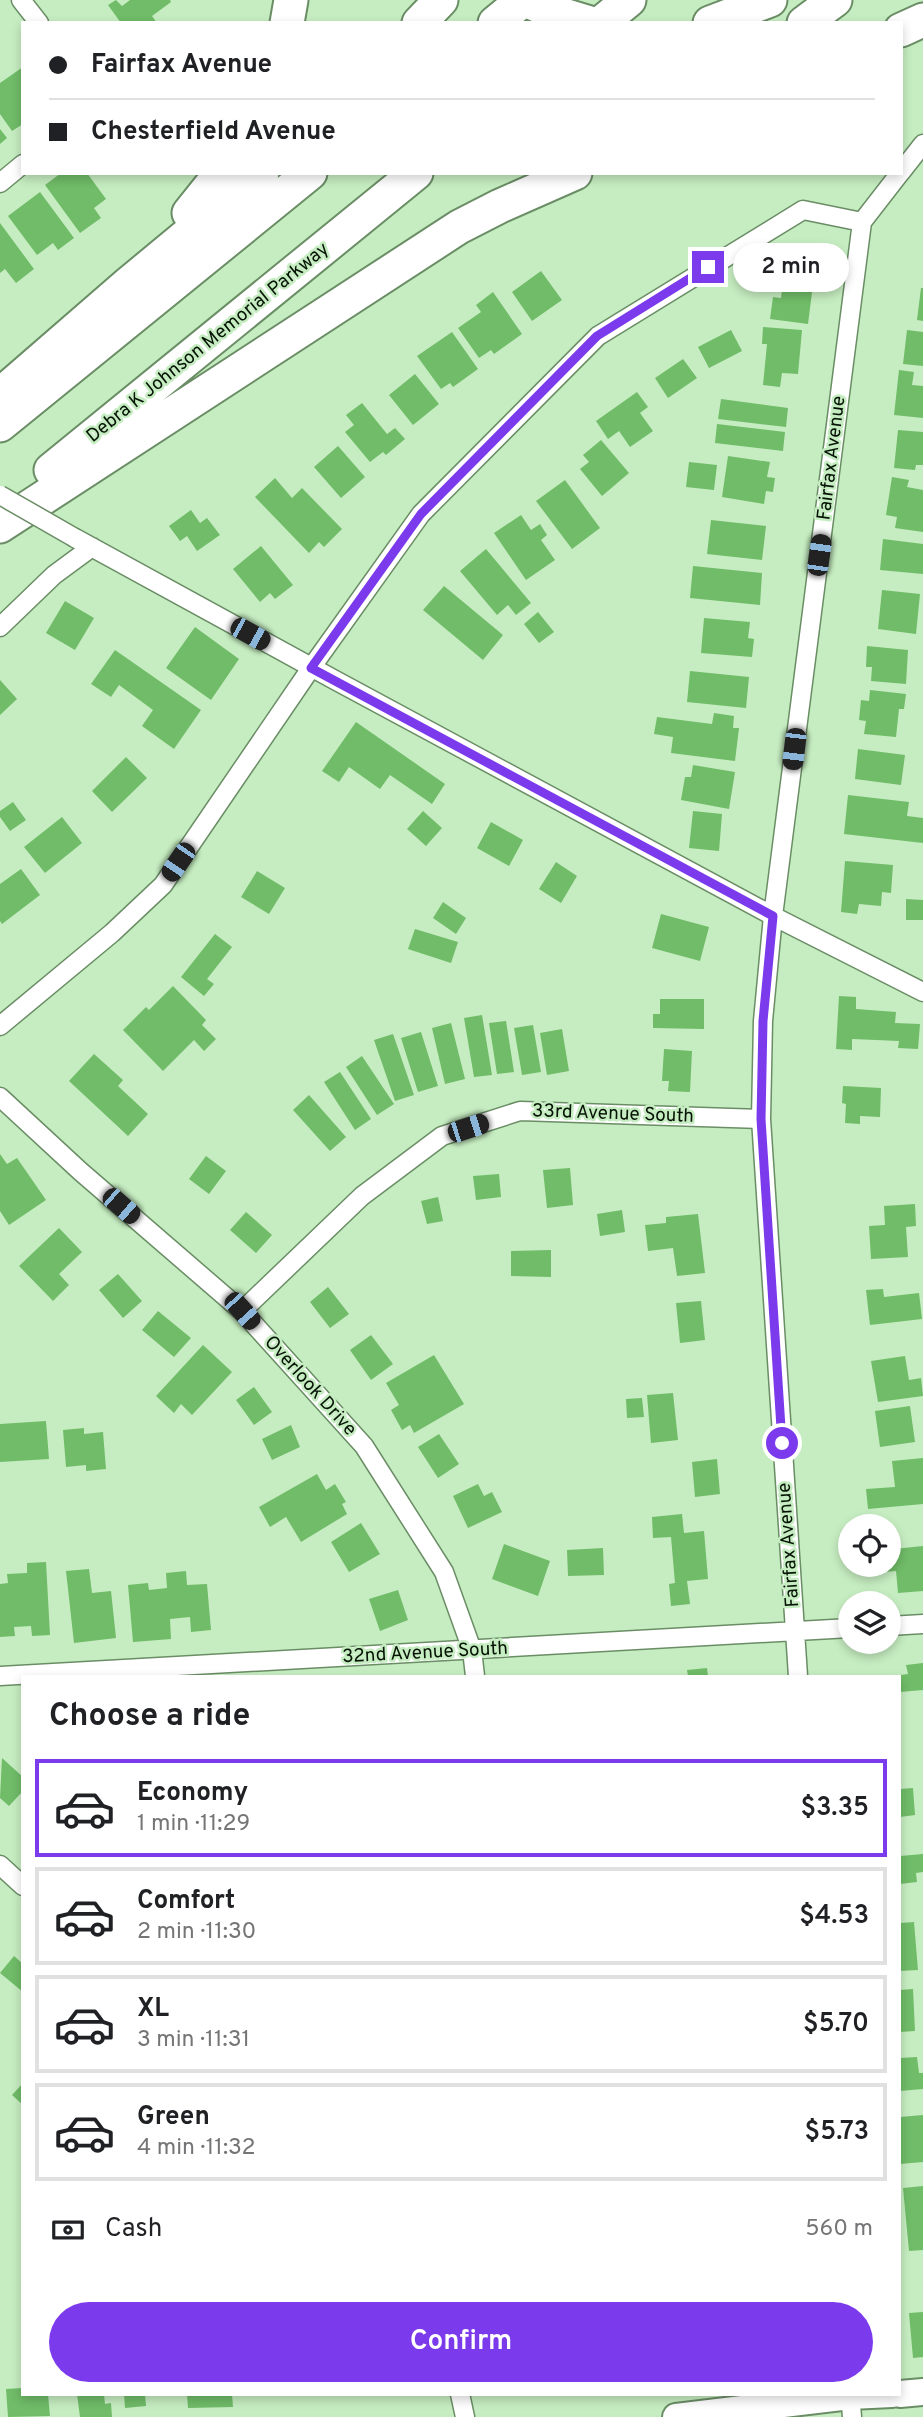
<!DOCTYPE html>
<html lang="en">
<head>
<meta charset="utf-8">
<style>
	:root { --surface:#fff; --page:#f2f2f2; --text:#202124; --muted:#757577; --line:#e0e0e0; --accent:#7c3aed }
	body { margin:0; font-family:Overpass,sans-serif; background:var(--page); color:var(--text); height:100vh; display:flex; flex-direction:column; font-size:26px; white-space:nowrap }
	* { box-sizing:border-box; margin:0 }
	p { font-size:23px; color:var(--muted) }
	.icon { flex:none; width:38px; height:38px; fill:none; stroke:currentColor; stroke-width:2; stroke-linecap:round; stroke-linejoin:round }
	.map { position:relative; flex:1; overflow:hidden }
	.drawer { position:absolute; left:21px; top:1675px; width:880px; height:721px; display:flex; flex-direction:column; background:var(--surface); border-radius:0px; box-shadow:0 4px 10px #0003 }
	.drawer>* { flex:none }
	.banner { position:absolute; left:21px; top:21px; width:882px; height:154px; border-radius:0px; box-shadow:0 4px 10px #0003; display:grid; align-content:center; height:154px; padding:0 28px; background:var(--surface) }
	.fabs { position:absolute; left:838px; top:1514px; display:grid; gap:14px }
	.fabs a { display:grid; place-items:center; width:63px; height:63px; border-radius:50%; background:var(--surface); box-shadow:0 4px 10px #0003; font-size:35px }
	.end { position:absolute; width:32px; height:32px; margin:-16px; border:9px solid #7c3aed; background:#fff; box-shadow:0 0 0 4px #fff }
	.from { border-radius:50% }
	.bubble { position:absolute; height:49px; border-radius:24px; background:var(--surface); box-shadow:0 4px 10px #0003; font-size:23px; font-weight:600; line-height:49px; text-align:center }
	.car { position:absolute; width:21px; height:42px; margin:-21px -10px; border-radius:9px; box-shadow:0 0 5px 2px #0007; background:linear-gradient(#222 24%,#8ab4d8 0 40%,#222 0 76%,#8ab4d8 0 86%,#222 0) }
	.banner b { display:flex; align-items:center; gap:24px; height:66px; font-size:26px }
	.banner b+b { border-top:2px solid var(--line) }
	.banner i { width:18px; height:18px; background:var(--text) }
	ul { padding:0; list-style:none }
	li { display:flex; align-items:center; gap:21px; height:98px; margin:0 14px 10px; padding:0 14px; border:4px solid var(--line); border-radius:0px }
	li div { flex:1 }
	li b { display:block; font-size:26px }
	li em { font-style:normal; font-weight:600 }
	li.on { border-color:var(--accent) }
	li>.icon { width:63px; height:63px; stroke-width:1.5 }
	h2 { padding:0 28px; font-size:32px; line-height:84px }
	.pay { display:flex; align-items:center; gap:18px; height:77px; padding:0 28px; font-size:26px }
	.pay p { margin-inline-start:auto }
	.action { display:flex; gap:14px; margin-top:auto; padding:14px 28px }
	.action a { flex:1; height:80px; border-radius:42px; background:var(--accent); color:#fff; font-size:28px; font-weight:600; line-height:80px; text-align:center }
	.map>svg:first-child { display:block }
	.building { fill:#70bc68 }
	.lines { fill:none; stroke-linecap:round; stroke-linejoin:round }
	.minor-casing { stroke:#6a8d65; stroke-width:21 }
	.secondary-casing { stroke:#6a8d65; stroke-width:30 }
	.motorway-casing { stroke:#6a8d65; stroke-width:37 }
	.minor { stroke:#fff; stroke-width:18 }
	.secondary { stroke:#fff; stroke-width:26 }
	.motorway { stroke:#fff; stroke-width:33 }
	.minor-bridge-casing { stroke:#6a8d65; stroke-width:21; stroke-linecap:butt }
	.minor-bridge { stroke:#fff; stroke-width:18 }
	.route { stroke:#7c3aed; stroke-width:9 }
	.labels { text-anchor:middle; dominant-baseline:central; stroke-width:5; stroke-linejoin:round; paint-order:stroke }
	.street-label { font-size:19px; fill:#061305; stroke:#c6edc1 }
</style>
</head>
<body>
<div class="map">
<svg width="923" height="2417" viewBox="0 0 923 2417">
	<rect width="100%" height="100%" fill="#c6edc1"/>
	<path class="building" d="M116,0L122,6L130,0H170L171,2L152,16L157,23H121L108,5Z
		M23,67V124L12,131L0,114V83Z
		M0,129L7,138L0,144Z
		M61,173H87L106,199L94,208L101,218L80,233L45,185Z
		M40,192L74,238L58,250L53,243L37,255L8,216Z
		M0,223L34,269L16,283L5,269L0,273Z
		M541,271L562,300L532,321L512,292Z
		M796,275L814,277L808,324L770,319L773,297L781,298L783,282L795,284Z
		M921,288H923V321L917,320Z
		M493,292L522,334L494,354L491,350L479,358L458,328L481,312L476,305Z
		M763,327L802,330L798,374L782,373L780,387L763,385L767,344H762Z
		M731,330L742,351L709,368L698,347Z
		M907,330L923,332V366L903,364Z
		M452,332L478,369L453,387L450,383L441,389L417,356Z
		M683,359L697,378L668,398L655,378Z
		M899,370L914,372L912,385L923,386V418L894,415Z
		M415,374L439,404L413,425L389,395Z
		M637,392L648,407L640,413L653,431L630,447L619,431L608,439L596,421Z
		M721,399L788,408L786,427L718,419Z
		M362,403L387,434L395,428L405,439L386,455L383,452L370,462L345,432L354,425L346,415Z
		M717,424L785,432L783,451L715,443Z
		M898,430L923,432V465H916L915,470L894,468Z
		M601,440L629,473L602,496L580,469L589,462L583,455Z
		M338,446L365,477L341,498L314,467Z
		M728,456L770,462L767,477L775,478L773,492L766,491L764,504L722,497Z
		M689,462L717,465L714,490L686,487Z
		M892,477L909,480L907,487L923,490V532L895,528L897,517L886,515Z
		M275,478L292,498L302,488L342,529L324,547L319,542L309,553L255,497Z
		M565,480L600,528L572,549L536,501Z
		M191,510L200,523L207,518L220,535L197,551L187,536L180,541L169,526Z
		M521,515L531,530L540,524L547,535L541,540L555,560L526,580L494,533Z
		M711,520L766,526L762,560L707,554Z
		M883,539L923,544V574L880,570Z
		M261,546L293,585L275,599L270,593L260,602L233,569Z
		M486,549L531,603L516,615L508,605L497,615L460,571Z
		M693,566L762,573L760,605L690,598Z
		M444,586L503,635L483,660L423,610Z
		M882,590L920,594L916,634L878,629Z
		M65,601L94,618L75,650L46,633Z
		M538,612L554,632L539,643L524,624Z
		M704,618L750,622L748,638L754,639L752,657L701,653Z
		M195,627L239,659L211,700L166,668Z
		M867,646L908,650L906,684L871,681L872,667H866Z
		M115,650L201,710L174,749L142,726L153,710L119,685L111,697L91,684Z
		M690,671L749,677L746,708L687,702Z
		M0,680L17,699L0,715Z
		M870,690L906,694L904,709H899L896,737L864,734L866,721L859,720L861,700L869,701Z
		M714,713L734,716L733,728H739L735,761L671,753L673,737L654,734L657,717L712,724Z
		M356,722L445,784L432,804L390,775L380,789L349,767L339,782L322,771Z
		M858,749L905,755L901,785L855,779Z
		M126,757L147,778L112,812L92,791Z
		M693,765L735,772L729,809L681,800L685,777H691Z
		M848,795L909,802L907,816L923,818V843L844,834Z
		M13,802L26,820L10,831L0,817V811Z
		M423,811L442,828L426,846L407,829Z
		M693,811L722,814L719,851L689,848Z
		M62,817L82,843L45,873L24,847Z
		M491,822L523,840L509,866L477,848Z
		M845,861L893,865L891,893L882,892L881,906L859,904L857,914L841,912Z
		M556,862L577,876L561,903L539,889Z
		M21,869L40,895L2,924L0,921V884Z
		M257,871L285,888L269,914L241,897Z
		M906,899L923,900V920H906Z
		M443,902L466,918L456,934L433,918Z
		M661,914L709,927L700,961L652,948Z
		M415,929L458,942L451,963L408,949Z
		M215,934L232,947L207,979L214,984L204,996L181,977Z
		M173,986L206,1020L202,1025L216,1039L204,1051L194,1040L163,1071L123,1030L146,1007L149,1010Z
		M839,996L856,997V1009L896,1012L895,1023L920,1024L918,1049L898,1048L899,1041L852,1039V1050L836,1049Z
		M660,999H704V1029L653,1028V1014H660Z
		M482,1015L492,1075L474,1077L464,1018Z
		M506,1021L514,1072L497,1074L489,1023Z
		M451,1023L465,1079L445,1084L432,1028Z
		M533,1025L541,1072L522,1075L514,1028Z
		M562,1029L569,1071L547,1075L540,1033Z
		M421,1032L438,1086L418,1092L401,1038Z
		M393,1034L414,1095L395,1101L374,1040Z
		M664,1049L692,1051L690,1092L668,1091L669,1081H662Z
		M94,1054L123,1080L118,1086L148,1114L128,1136L69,1081Z
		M362,1056L394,1104L377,1115L346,1067Z
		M340,1072L371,1119L355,1130L324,1082Z
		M843,1086L881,1088L880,1117L860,1116V1124L845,1123L846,1104L842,1103Z
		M309,1095L346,1137L330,1151L293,1110Z
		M0,1154L7,1164L17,1158L46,1200L9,1225L0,1211Z
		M206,1156L226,1171L209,1194L189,1179Z
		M570,1168L573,1205L547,1208L543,1170Z
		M499,1174L501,1197L476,1200L473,1176Z
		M438,1197L443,1221L427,1224L421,1201Z
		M915,1204L916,1226L906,1227L908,1257L871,1259L869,1226L885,1225L884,1206Z
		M622,1210L625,1232L600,1236L597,1214Z
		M246,1212L272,1235L256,1253L230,1230Z
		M698,1214L705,1273L677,1276L673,1248L648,1251L645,1225L666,1223V1217Z
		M59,1228L82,1252L59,1274L69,1285L53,1301L19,1266Z
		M551,1250V1277L511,1276V1251Z
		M118,1274L142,1301L123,1318L99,1290Z
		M328,1287L349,1314L330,1328L310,1302Z
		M883,1289L884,1297L919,1293L922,1319L870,1325L866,1290Z
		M701,1301L705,1340L680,1343L676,1303Z
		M158,1311L191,1338L174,1357L142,1330Z
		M371,1335L393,1364L371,1380L350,1350Z
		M203,1345L232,1372L192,1415L181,1404L174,1413L156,1396Z
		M434,1355L464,1404L414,1433L410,1425L402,1430L391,1410L399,1405L386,1383Z
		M905,1356L909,1380L921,1378L923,1396L878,1402L871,1361Z
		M254,1387L272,1412L254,1425L236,1400Z
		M673,1393L678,1440L651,1443L647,1395Z
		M642,1398L644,1417L627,1418L626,1399Z
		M910,1406L915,1442L880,1447L875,1411Z
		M46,1421L49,1459L0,1462V1424Z
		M291,1425L300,1447L272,1460L262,1439Z
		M84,1428V1434L103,1432L106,1469L86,1471V1465L66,1467L63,1430Z
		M439,1434L459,1464L438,1478L418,1447Z
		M923,1458V1504L868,1509L866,1489L895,1487L892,1461Z
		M717,1459L720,1494L695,1497L692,1462Z
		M317,1474L326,1490L335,1484L346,1502L342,1504L347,1514L301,1542L286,1517L270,1527L259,1507Z
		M478,1484L484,1496L492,1492L502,1512L468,1528L453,1496Z
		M682,1514L684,1533L704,1531L708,1579L687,1581L690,1604L671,1606L669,1584L675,1583L671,1537L653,1538L652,1517Z
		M361,1523L380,1554L349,1572L331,1542Z
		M889,1541H894V1549L923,1546V1591L898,1593L896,1571L884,1572L883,1564H889Z
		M504,1544L550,1561L538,1596L492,1579Z
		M603,1548L604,1575L568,1576L567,1550Z
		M46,1562L50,1635L32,1636L31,1626L14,1627L15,1636L0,1637V1584L8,1583L7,1574L27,1573V1563Z
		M89,1569L92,1593L111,1591L116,1638L74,1643L66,1571Z
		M186,1571L187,1585L207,1584L211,1630L191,1632L190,1617L170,1619L171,1639L133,1642L128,1585L148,1583L149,1590L167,1588L166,1573Z
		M398,1590L408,1620L380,1631L369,1599Z
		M923,1663V1690L900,1692V1675L908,1674L906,1665Z
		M707,1668L708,1676H688L687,1670Z
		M2,1758L23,1777V1791L9,1806L0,1798Z
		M913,1788L915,1815L900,1817V1789Z
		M923,1854V1872L916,1873L917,1882L900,1884V1856Z
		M914,1922L918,1970L900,1971V1923Z
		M14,1956L23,1964V1992L0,1973Z
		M913,1989L915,2031L900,2032V1990Z
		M917,2057L919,2073H923V2089L900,2091V2058Z
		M23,2083V2105L12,2095Z
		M923,2115V2162L900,2164V2117Z
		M923,2186V2250L909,2251L903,2188Z
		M923,2312V2357L913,2358L909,2313Z
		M23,2388V2394H48L50,2416L8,2417L6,2389Z
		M77,2394H104L105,2404L111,2403L112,2417H80Z
		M124,2394H145L146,2406L125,2408Z
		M187,2394H232L233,2407L188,2408Z"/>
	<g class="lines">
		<g class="minor-casing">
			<path id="minor" d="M21,0L39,23
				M901,172L923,144
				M0,183L23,164
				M75,538L333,679L773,916L923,992
				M0,627L54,575L92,547
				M0,1026L112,933L163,885L311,668L421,514L598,336L803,210L862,222
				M0,1097L80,1171L242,1311L364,1446L444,1572L472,1650L475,1676
				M242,1311L362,1196L442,1136L520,1111L761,1119
				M889,1626L923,1624
				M0,1676L850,1628
				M798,1676L761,1119L763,1021L773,916L862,222L900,173
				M0,1865L23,1886
				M460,2394L465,2417
				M850,2394L852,2417"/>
		</g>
		<g class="secondary-casing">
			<path id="secondary" d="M900,2394L923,2392
				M676,2417L850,2396L892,2394"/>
		</g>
		<g class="motorway-casing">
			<path id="motorway" d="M525,0L550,11L590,23
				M287,23L291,0
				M419,23L441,0
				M495,23L523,0
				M601,23L629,0
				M710,23L770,0
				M804,23L835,0
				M901,30L923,20
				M189,213L221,173
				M0,395L128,284L262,173
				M0,425L310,173
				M51,470L416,173
				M0,526L459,227L500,206L575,173"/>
		</g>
		<use href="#minor" class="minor"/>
		<use href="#secondary" class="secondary"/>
		<use href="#motorway" class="motorway"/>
		<g class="minor-bridge-casing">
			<path id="minor-bridge" d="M0,495L75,538"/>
		</g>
		<use href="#minor-bridge" class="minor-bridge"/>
	</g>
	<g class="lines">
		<path class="route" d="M708,267L597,336L421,514L311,668L773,916L763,1021L761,1119L782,1443"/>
	</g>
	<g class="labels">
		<g class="street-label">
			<text transform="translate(208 343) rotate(-39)">Debra K Johnson Memorial Parkway</text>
			<text transform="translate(832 458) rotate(-83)">Fairfax Avenue</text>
			<text transform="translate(613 1114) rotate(2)">33rd Avenue South</text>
			<text transform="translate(310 1386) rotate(48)">Overlook Drive</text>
			<text transform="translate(789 1545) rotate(-94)">Fairfax Avenue</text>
			<text transform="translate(425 1653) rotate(-3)">32nd Avenue South</text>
		</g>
	</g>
</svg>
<div class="fabs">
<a><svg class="icon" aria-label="locate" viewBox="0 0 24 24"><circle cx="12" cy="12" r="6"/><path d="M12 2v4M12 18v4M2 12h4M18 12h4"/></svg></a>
<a><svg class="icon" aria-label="layers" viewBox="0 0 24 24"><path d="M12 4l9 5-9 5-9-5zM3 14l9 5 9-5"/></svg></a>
</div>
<i class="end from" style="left:782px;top:1443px"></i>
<i class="end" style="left:708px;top:267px"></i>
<div class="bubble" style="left:733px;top:243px;width:116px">2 min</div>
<i class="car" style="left:819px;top:555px;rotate:8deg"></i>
<i class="car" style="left:250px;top:634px;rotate:119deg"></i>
<i class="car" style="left:794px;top:749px;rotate:187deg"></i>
<i class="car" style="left:178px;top:862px;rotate:214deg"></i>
<i class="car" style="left:468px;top:1128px;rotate:72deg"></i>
<i class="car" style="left:121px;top:1206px;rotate:131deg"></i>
<i class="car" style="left:242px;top:1311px;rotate:138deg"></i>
<div class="banner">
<b><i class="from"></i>Fairfax Avenue</b>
<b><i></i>Chesterfield Avenue</b>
</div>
<section class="drawer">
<h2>Choose a ride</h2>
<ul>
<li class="on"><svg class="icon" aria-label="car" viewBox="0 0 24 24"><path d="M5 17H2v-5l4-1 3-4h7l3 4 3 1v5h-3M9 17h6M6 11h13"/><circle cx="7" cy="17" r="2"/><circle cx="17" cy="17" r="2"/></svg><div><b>Economy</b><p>1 min · 11:29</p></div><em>$3.35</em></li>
<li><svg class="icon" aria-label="car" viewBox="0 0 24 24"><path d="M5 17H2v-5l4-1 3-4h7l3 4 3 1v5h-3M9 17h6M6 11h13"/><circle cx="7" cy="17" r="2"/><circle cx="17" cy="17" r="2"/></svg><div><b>Comfort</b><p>2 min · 11:30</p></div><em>$4.53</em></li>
<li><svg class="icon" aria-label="car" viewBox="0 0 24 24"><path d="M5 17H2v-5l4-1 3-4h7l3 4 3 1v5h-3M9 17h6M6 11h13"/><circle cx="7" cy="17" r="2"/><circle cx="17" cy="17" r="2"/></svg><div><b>XL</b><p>3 min · 11:31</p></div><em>$5.70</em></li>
<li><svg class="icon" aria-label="car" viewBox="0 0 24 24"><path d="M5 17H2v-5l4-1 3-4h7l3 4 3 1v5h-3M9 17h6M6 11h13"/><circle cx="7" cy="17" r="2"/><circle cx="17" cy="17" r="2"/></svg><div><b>Green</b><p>4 min · 11:32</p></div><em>$5.73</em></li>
</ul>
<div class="pay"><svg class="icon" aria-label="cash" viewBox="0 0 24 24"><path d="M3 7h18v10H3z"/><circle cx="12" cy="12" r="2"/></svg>Cash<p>560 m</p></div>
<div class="action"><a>Confirm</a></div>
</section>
</div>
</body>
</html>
